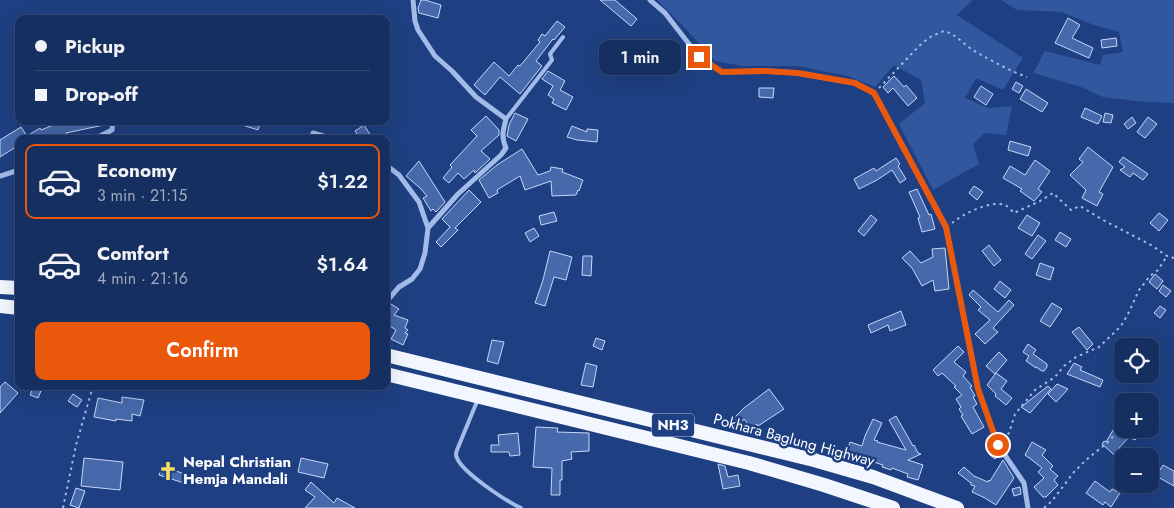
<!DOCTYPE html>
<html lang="en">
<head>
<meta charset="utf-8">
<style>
	:root { --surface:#162f61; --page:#233b6a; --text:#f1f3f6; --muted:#9ea9bd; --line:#354a76; --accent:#ea580c }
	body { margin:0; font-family:Jost,sans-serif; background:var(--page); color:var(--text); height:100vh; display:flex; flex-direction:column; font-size:19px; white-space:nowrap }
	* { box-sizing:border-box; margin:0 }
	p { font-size:16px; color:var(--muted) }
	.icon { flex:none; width:28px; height:28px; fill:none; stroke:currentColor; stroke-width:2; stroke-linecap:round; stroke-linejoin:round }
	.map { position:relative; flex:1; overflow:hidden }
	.panel { position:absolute; left:15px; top:135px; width:375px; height:255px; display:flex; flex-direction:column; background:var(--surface); border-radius:10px; box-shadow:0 5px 20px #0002,0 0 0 1px var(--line) }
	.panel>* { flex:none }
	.guide { position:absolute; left:15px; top:15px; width:375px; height:110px; border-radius:10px; box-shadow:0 5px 20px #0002,0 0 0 1px var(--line); display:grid; align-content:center; height:110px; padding:0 20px; background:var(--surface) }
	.controls { position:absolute; left:1114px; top:338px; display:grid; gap:10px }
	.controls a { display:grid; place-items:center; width:45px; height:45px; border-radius:10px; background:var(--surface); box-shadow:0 5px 20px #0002,0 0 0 1px var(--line); font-size:25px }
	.end { position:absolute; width:22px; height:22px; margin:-11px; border:6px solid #ea580c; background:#fff; box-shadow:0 0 0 2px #fff }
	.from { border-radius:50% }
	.bubble { position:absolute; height:35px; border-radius:10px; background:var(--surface); box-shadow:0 5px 20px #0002,0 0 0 1px var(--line); font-size:16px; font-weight:600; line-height:35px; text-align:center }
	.guide b { display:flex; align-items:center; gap:18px; height:48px; font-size:19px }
	.guide b+b { border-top:1px solid var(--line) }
	.guide i { width:12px; height:12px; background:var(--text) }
	ul { padding:9px 0 0; list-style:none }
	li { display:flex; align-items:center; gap:15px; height:75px; margin:0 10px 8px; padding:0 10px; border:2px solid transparent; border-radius:10px }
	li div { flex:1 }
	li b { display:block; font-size:19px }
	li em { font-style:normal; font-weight:600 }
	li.on { border-color:var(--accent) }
	li>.icon { width:45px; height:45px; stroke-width:1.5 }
	.button { display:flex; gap:10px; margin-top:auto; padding:10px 20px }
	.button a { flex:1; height:58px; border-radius:10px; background:var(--accent); color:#fff; font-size:20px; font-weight:600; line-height:58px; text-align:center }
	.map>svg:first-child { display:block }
	.green { fill:#31579f }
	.building { fill:#4669ab; stroke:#c7d8f7 }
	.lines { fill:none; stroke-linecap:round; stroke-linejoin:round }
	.path { stroke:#a2bbe9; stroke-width:2; stroke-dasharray:2.5 4; stroke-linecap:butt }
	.service { stroke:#a2bbe9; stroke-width:4 }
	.minor { stroke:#a2bbe9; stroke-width:5 }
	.trunk { stroke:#f2f6fe; stroke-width:14 }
	.route { stroke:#ea580c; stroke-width:6 }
	.labels { text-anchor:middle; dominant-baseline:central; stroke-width:5; stroke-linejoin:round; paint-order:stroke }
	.shield { fill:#1e3f81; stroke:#bcc5d9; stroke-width:1 }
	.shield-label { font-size:14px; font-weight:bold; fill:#fff }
	.street-label { font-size:15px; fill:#fff; stroke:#1e3f81 }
	.poi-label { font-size:15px; font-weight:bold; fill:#fff; stroke:#1e3f81; text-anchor:start }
</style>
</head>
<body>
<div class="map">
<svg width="1174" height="508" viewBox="0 0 1174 508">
	<rect width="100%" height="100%" fill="#1e3f81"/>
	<path class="green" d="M657,0H973L957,15L1023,58L1003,90L976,78L965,98L988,108L1012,106L1006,135L984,133L973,144L979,164L933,190L899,124L925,103L921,80L894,65L875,87L848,76L797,66H743L715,61L684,27Z
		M1001,0H1174V103L1144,102L1103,97L1081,87L1033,73L1045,51L1100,65L1103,55L1123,52L1119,32L1091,24L1062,12L1017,10Z"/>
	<path class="building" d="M421,0H425L441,5L438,18L419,13L418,8Z
		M600,0H615L637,19L631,26Z
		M1068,18L1080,25L1072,38L1093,48L1089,58L1055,43Z
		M557,21L565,27L554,40L553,39L536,61L542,66L520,94L500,77L485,95L474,85L494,62L509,76L518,65L520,66L540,42L538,40L542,34L545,36Z
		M1116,38L1117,46L1102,48L1101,40Z
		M548,71L565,81L560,90L573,97L566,110L552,103L554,99L548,95L553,86L542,79Z
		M894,76L904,87L906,85L917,98L908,106L893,88L888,93L883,87Z
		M1016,82L1023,86L1019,93L1012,89Z
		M981,86L993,94L986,105L974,97Z
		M759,88H774L773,98L759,97Z
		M1026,89L1048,103L1042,112L1020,99Z
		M1085,108L1102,116L1098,124L1081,117Z
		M515,113L528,119L516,141L507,136L509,125Z
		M1105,113L1113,115L1111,123L1103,122Z
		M486,116L499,130V135L481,151L490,159L475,173L474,170L464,179L458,173L449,183L443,178L452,167L450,165L477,136L471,130Z
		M1132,117L1136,123L1128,129L1124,124Z
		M1148,117L1157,124L1145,138L1137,132Z
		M63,121H104V125L66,133L69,139H19V145L0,157V140L21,127L27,136L40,128L41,130Z
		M236,121H261L258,130L236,123Z
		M364,125L373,139H360L355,131Z
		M572,126L587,132V129L598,130L597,142L577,140L567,137Z
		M1010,141L1031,147L1028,156L1008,150Z
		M1088,147L1113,167L1099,192L1103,194L1097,206L1082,198L1086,190L1070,175L1083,162L1079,159Z
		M522,149L538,175L550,171L551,167L563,169L562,172L583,180L579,191L578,190L576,195L552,196L551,181L525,190L520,176L497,190L498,193L489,198L479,180L497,165Z
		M1123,157L1148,174L1143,180L1133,173L1130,177L1120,170L1125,167L1119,162Z
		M896,158L900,164L898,166L906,179L900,183L892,170L877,180L859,189L854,179L874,168L876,171Z
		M1035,160L1050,171L1038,189L1042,192L1034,201L1020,191L1022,189L1003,178L1010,166L1025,175Z
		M419,161L445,202L436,212L433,209L431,211L423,198L427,196L420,188L406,176Z
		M974,186L983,192L977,200L969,193Z
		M917,189L929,215L931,214L935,229L922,232L918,218L920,217L909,192Z
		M469,190L481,202L455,228L458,230L441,247L436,242L450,227L442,219Z
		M554,212L557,221L541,225L539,216Z
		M1159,213L1168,220L1159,231L1150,223Z
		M871,215L877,220L864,236L858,231Z
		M1027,215L1040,223L1032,236L1018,228Z
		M534,228L539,236L530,242L525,233Z
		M1060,232L1071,239L1066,247L1055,240Z
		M1038,235L1046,241L1032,259L1025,254Z
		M989,245L1001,260L994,266L982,251Z
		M945,248L949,289L935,291L933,280L922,286L912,268L902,258L910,251L921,263L933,257L932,249Z
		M550,251L572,257L566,280L554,277L545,306L535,303L543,280Z
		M583,256H592L591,276L582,275Z
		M1040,263L1054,268L1050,280L1036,275Z
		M1155,274L1163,281L1157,289L1149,282Z
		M1000,281L1011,290L1005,298L994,289Z
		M1163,285L1171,291L1166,297L1159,291Z
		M973,290L998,312L1009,300L1014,305L993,328L998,332L985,344L975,334L990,320L978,310L981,307L969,295Z
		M1052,303L1062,309L1050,327L1040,321Z
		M391,304L399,309L394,315L408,320L405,328L408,330L405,333L408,334L403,345L391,339L396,330L387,324L386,326V311Z
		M1160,306L1166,310L1160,318L1154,313Z
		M901,311L906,325L890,331L888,325L871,333L868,325Z
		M1079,327L1093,344L1087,350L1072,332Z
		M596,338L605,341L602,350L593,346Z
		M492,340L504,342L498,364L487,361Z
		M1028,344L1036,350L1033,354L1047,364V367L1044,371H1042L1036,367V368L1026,361L1029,356L1023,352Z
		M958,346L964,352L954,362L966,372L963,376L972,386L970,387L975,396L973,397L977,404L973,407L984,427L972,434L961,416L963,415L959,409L961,407L956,399L962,395L954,387L956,386L942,373L938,376L933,370Z
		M999,352L1007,360L995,374L986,366Z
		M586,363L597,366L593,387L581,385Z
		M1074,363L1082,367L1080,370L1103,380L1100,387L1067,374Z
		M996,373L1007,381L1001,389L1012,398L1006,405L995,396L996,394L987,385Z
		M5,382L18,393L0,413V387Z
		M1057,384L1068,389L1056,402L1048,394Z
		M1048,386L1051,389L1030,413L1021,407Z
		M33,388L41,391L38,398L30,395Z
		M769,389L784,409L758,426L757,424L751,428L744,419L738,426L732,420L744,408Z
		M73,394L82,400L77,407L68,401Z
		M122,397L144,400L140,416L132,414V421L116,419V421L94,417L98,398L122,403Z
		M1122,415V429H1137L1136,430L1140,432L1135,440L1129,437L1118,449L1122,451V462L1102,444L1104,441L1106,442Z
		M896,416L913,446L914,445L918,453L921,454L908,460L923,465L918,480L907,477L908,474L892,468L891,470L882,467L883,465L846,453L850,442L862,446L865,436L873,419L882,423L874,440L878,441L877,442L906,450L889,420Z
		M536,427L558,428L557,432L589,433V451L571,452L572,459L562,461V480H560V495H551L552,468L533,467Z
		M518,433L520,455L510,456L509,452H491V445H499L498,435Z
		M1032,442L1046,450L1042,455L1053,466L1050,469L1058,476L1054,480L1058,485L1046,497H1043L1034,487L1044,478L1038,472L1042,468L1032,460L1025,455Z
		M994,448L999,455L995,459L989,454Z
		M84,458L123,462L120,490L81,486Z
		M301,458L328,464L324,478L298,472Z
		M1003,460L1014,478L996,505L985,498L972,492L975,486L971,485V483L958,473L964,467L974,476L988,482L989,480L990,481Z
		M718,464L725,466L728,477L738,475L740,486L723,489Z
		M1163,465L1174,471V486L1156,476Z
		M162,466L193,477L190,485L159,475Z
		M1095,481L1110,492L1112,489L1120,493L1111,507L1105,502L1103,505L1086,493Z
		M311,482L334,503L337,498L355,508H305L315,497L305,490Z
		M1020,487L1021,494L1014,496L1012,489Z
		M76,488L85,491L79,508L70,505Z"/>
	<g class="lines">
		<path class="path" d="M879,88L922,43L932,36L944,31C956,34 963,44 973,50C990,60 1008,70 1027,77
			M952,223C963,214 990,200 1005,205C1008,206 1012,211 1014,213L1040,201L1053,193L1071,210L1080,206L1103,220L1151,245L1167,256L1174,258
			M1003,439L1009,433L1015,414L1035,390L1055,377L1064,366L1076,357L1099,347L1121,326L1128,314L1139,290L1150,276L1158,270L1167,256
			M63,508L76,445L93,386
			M1044,508L1052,501L1074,472L1086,460L1107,443L1117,432"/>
		<path class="service" d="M506,119L552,60L550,54L563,37
			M478,399L457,450C456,454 455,454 457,458C463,473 506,501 521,508"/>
		<path class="minor" d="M650,0L665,13L699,57L722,72L766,71L797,73L855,83L874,93L946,227L978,389L998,445L1024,483L1028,508
			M313,133L333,139
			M94,139L112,130L113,121
			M386,165L399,175L419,202L428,228
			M0,176L19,170
			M386,302L399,287L412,279L420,269L425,253L428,228L458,194L501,155L506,148C501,136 503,131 506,119L476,97L452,71L435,56L418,30L415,21L413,0"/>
		<path class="trunk" d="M0,287L19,288
			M0,306L19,308
			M386,355L814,460L873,477L957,508
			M386,374L749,463L824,485L893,508"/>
	</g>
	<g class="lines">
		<path class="route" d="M699,57L722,72L766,71L798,73L855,83L874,93L946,227L978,389L998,445"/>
	</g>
	<defs>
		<g id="church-bare" transform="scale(1.5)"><path d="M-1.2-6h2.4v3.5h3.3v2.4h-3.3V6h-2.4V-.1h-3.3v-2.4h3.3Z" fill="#f8dc61" stroke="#1e3f81" stroke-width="2.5" paint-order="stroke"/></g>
	</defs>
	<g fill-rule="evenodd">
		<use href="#church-bare" x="168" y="471"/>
	</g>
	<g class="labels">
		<rect class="shield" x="652" y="413.5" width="42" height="23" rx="4"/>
		<g class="shield-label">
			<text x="673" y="425">NH3</text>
		</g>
		<g class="street-label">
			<text transform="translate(794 440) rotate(15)">Pokhara Baglung Highway</text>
		</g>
		<g class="poi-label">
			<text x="183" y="462">Nepal Christian<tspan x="183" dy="17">Hemja Mandali</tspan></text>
		</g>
	</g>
</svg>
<div class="controls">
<a><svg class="icon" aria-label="locate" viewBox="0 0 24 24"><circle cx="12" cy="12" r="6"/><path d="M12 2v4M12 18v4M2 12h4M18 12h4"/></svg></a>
<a>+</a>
<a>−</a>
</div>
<i class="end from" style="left:998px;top:445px"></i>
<i class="end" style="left:699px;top:57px"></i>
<div class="bubble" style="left:599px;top:40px;width:82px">1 min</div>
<div class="guide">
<b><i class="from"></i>Pickup</b>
<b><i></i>Drop-off</b>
</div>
<section class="panel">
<ul>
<li class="on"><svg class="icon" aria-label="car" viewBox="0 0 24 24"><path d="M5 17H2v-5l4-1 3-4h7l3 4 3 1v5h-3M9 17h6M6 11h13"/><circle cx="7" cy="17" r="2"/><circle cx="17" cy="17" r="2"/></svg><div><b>Economy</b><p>3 min · 21:15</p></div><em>$1.22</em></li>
<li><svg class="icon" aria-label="car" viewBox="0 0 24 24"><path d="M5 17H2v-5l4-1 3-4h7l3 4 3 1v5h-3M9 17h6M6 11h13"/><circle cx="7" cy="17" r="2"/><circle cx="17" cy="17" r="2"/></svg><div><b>Comfort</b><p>4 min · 21:16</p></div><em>$1.64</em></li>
</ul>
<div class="button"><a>Confirm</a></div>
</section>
</div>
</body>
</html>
